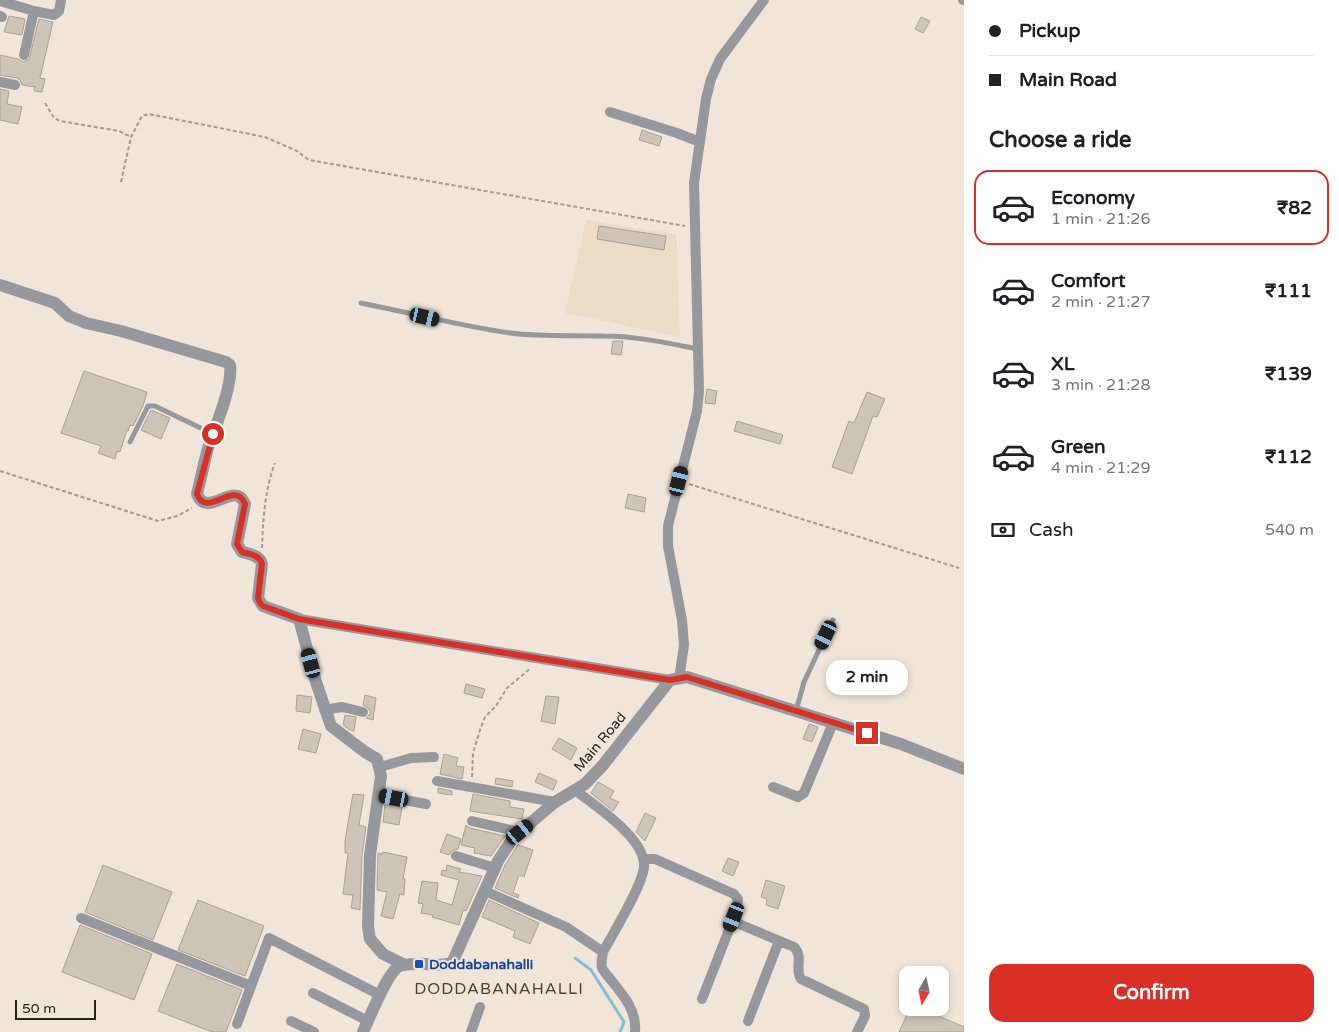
<!DOCTYPE html>
<html lang="en">
<head>
<meta charset="utf-8">
<style>
	:root { --surface:#fff; --page:#f2f2f2; --text:#202124; --muted:#757577; --line:#e0e0e0; --accent:#d93025 }
	body { margin:0; font-family:"Varela Round",sans-serif; background:var(--page); color:var(--text); height:100vh; display:flex; flex-direction:column; font-size:19px; white-space:nowrap }
	* { box-sizing:border-box; margin:0 }
	p { font-size:16px; color:var(--muted) }
	.icon { flex:none; width:28px; height:28px; fill:none; stroke:currentColor; stroke-width:2; stroke-linecap:round; stroke-linejoin:round }
	.map { position:relative; flex:1; overflow:hidden }
	.sheet { display:flex; flex-direction:column; background:var(--surface); width:375px }
	.sheet>* { flex:none }
	.hud { display:grid; align-content:center; height:110px; padding:0 25px; background:var(--surface) }
	.needle { width:32px; rotate:189deg }
	.tools { position:absolute; left:899px; top:966px; display:grid; gap:10px }
	.tools a { display:grid; place-items:center; width:50px; height:50px; border-radius:10px; background:var(--surface); box-shadow:0 2px 8px #0003; font-size:25px }
	.scale { position:absolute; left:15px; bottom:12px; width:81px; box-sizing:border-box; padding-left:5px; border:2px solid #25211c; border-top:0; font-size:14px; line-height:18px; white-space:nowrap; color:#25211c; -webkit-text-stroke:4px #f0e5d8; paint-order:stroke }
	.end { position:absolute; width:22px; height:22px; margin:-11px; border:6px solid #d93025; background:#fff; box-shadow:0 0 0 2px #fff }
	.from { border-radius:50% }
	.bubble { position:absolute; height:35px; border-radius:15px; background:var(--surface); box-shadow:0 2px 8px #0003; font-size:16px; font-weight:800; line-height:35px; text-align:center }
	.car { position:absolute; width:15px; height:30px; margin:-15px -8px; border-radius:6px; box-shadow:0 0 4px 1px #0007; background:linear-gradient(#222 24%,#8ab4d8 0 40%,#222 0 76%,#8ab4d8 0 86%,#222 0) }
	.hud b { display:flex; align-items:center; gap:18px; height:48px; font-size:19px }
	.hud b+b { border-top:1px solid var(--line) }
	.hud i { width:12px; height:12px; background:var(--text) }
	ul { padding:0; list-style:none }
	li { display:flex; align-items:center; gap:15px; height:75px; margin:0 10px 8px; padding:0 15px; border:2px solid transparent; border-radius:15px }
	li div { flex:1 }
	li b { display:block; font-size:19px }
	li em { font-style:normal; font-weight:800 }
	li.active { border-color:var(--accent) }
	li>.icon { width:45px; height:45px; stroke-width:1.5 }
	h2 { padding:0 25px; font-size:22px; line-height:60px }
	.pay { display:flex; align-items:center; gap:12px; height:55px; padding:0 25px; font-size:19px }
	.pay p { margin-inline-start:auto }
	.cta { display:flex; gap:10px; margin-top:auto; padding:10px 25px }
	.cta a { flex:1; height:58px; border-radius:15px; background:var(--accent); color:#fff; font-size:20px; font-weight:800; line-height:58px; text-align:center }
	main { display:flex; flex:1; min-height:0 }
	.map>svg:first-child { display:block }
	.built { fill:#ebdcc8 }
	.lines { fill:none; stroke-linecap:round; stroke-linejoin:round }
	.stream { stroke:#83bfd3; stroke-width:3 }
	.building { fill:#cec4b7; stroke:#aaa094 }
	.path { stroke:#a39a90; stroke-width:2; stroke-dasharray:4 2.5; stroke-linecap:butt }
	.service { stroke:#95999e; stroke-width:5 }
	.minor { stroke:#95999e; stroke-width:10 }
	.tertiary { stroke:#95999e; stroke-width:12 }
	.route { stroke:#d93025; stroke-width:6 }
	.transit-dot { fill:#1a4fb4; stroke:#f0e5d8; stroke-width:2 }
	.labels { text-anchor:middle; dominant-baseline:central; stroke-width:4; stroke-linejoin:round; paint-order:stroke }
	.street-label { font-size:14px; fill:#25211c; stroke:#f0e5d8 }
	.transit-label { font-size:14px; font-weight:bold; fill:#164399; stroke:#f0e5d8; text-anchor:start }
	.quarter-label { font-size:16px; letter-spacing:1px; fill:#4b4237; stroke:#f0e5d8 }
</style>
</head>
<body>
<main>
<div class="map">
<svg width="964" height="1032" viewBox="0 0 964 1032">
	<rect width="100%" height="100%" fill="#f0e5d8"/>
	<path class="built" d="M586,220L676,234L680,337L565,313Z"/>
	<g class="lines">
		<path class="stream" d="M575,958L591,970L624,1022L620,1032"/>
	</g>
	<path class="building" d="M9,16L25,19L22,35L4,32Z
		M921,17L930,21L923,33L915,29Z
		M39,19L53,22L40,78L45,79L42,92L34,91L35,87L22,85L20,80L17,78L0,75V55L18,59L23,62L29,59Z
		M0,89L9,91L7,104L22,107L18,124L0,120Z
		M642,130L662,137L659,146L639,140Z
		M599,226L666,236L664,250L597,239Z
		M613,341H623L621,355L611,354Z
		M84,371L147,392L143,406L133,426L130,425L128,431L127,430L120,452L117,451L115,459L98,453L101,446L61,433Z
		M707,389L717,391L715,404L705,403Z
		M867,392L885,399L877,417L873,416L852,474L832,467L849,421L854,423Z
		M151,410L170,418L161,439L141,430Z
		M737,421L783,435L780,444L734,431Z
		M628,494L646,498L644,512L625,508Z
		M466,684L485,689L482,698L464,693Z
		M297,695L312,697L310,713L296,711Z
		M365,695L376,698L373,720L366,718L370,714V711L367,707L363,705Z
		M546,696L559,697L555,724L541,721Z
		M345,715L356,717L354,731L350,730L343,725Z
		M809,724L818,727L812,742L803,739Z
		M303,729L321,734L316,753L298,749Z
		M559,738L577,748L571,760L552,749Z
		M444,754L458,758L456,766L464,767L462,779L440,774Z
		M539,773L557,781L553,790L535,782Z
		M496,778L513,781L512,787L495,784Z
		M598,782L614,791L610,798L619,802L613,811L591,793Z
		M438,788L452,791V795L438,793Z
		M353,794L364,795L359,825L366,827L362,855L360,910L351,908L353,895L343,894L348,853H345V841Z
		M473,794L510,801V807L524,809L522,819L470,811Z
		M385,804L402,807L399,825L383,822Z
		M645,813L656,818L645,841L636,832Z
		M466,825L470,828L505,836L491,856L474,853L475,848L461,845Z
		M447,834L461,839L458,849L452,851L449,855L440,852Z
		M518,845L533,850L524,877L519,875L513,893L519,895L518,898L495,888L505,865Z
		M383,852L407,857L403,879H405L404,895L400,894L393,919L381,916L387,892L377,890L378,853L382,854Z
		M728,858L739,862L733,876L722,871Z
		M103,865L172,892L153,940L85,912Z
		M447,865L461,869L459,872L482,876L466,911L463,910L459,925L432,917L433,915L421,913L423,904L418,903L422,881L438,883L436,900L452,905L459,880L441,875L442,870L446,871Z
		M766,880L785,886L778,909L766,905L767,899L761,897Z
		M198,900L264,926L245,976L178,950Z
		M489,900L539,923L530,944L513,937L515,931L482,917Z
		M80,925L152,954L134,1000L62,972Z
		M177,964L242,990L226,1032H212L158,1011Z
		M910,1008H920L964,1027V1032H899Z"/>
	<g class="lines">
		<path class="path" d="M45,103L54,118L60,121L119,131L131,137
			M121,182L131,137L142,116L149,114L265,137L297,151L309,160L685,226
			M0,471L158,521L177,516L192,508
			M689,484L959,568
			M262,548C263,519 265,489 275,463
			M472,777L473,753L480,730L485,717L496,706L507,688L531,668"/>
		<path class="service" d="M361,303C411,313 460,326 510,333C542,337 573,335 604,336C636,336 667,343 698,349
			M130,442L148,406H155L213,434
			M796,711L804,682L833,620"/>
		<path class="minor" d="M963,0H964
			M0,1L34,11L54,15L59,11L61,0
			M0,16L2,17
			M24,55L34,11
			M0,82L15,85
			M610,112L677,133L700,142
			M299,619L670,680
			M679,679L684,645L682,620L668,546V526L697,411L699,391L694,183L706,99L711,79L720,59L764,0
			M324,710L342,707L363,712
			M380,767L411,758L434,757
			M437,781L555,802
			M773,787L798,797L804,793L833,723
			M575,790C595,806 644,837 644,865C645,882 612,935 603,952C602,957 601,963 602,968C604,972 608,976 611,980C624,996 637,1011 635,1032
			M378,795L426,804
			M472,821L519,832
			M456,856L495,868
			M643,859H655L734,894L738,899C737,908 731,917 739,924L794,947C804,957 794,968 801,979L864,1009L865,1016L857,1032
			M485,891L566,927L603,952
			M81,918L251,986
			M313,993L368,1021
			M702,999L734,917
			M291,1021L314,1032
			M748,1021L779,941
			M237,1024L269,938L380,995
			M471,1032L480,1007"/>
		<path class="tertiary" d="M0,285L55,303L69,316L86,323L121,331L226,362L230,365C233,386 215,427 208,448C204,463 201,478 197,494C207,520 235,479 245,504L237,544L242,552C249,554 260,555 262,564L258,598L263,606L299,619L316,682L331,726L365,752L377,759L381,776L370,855L368,927L370,939L383,954L405,965
			M363,1032C369,1019 387,974 398,967C404,964 411,964 417,964C429,963 441,967 452,963L498,861L513,838L555,802L585,784L603,765L670,680L687,677L901,744L964,769"/>
	</g>
	<g class="lines">
		<path class="route" d="M213,434L197,494C207,520 235,478 245,504L237,544L242,552C249,554 260,555 262,564L258,598L260,603L263,606L299,619L670,680L687,677L867,733"/>
	</g>
	<rect class="transit-dot" x="414" y="959" width="10" height="10" rx="2.5"/>
	<g class="labels">
		<g class="street-label">
			<text transform="translate(600 742) rotate(-50)">Main Road</text>
		</g>
		<g class="transit-label">
			<text x="429" y="964">Doddabanahalli</text>
		</g>
		<g class="quarter-label">
			<text x="499" y="989">DODDABANAHALLI</text>
		</g>
	</g>
</svg>
<div class="tools">
<a><svg class="needle" viewBox="-14 -14 28 28"><path d="M0-13l5 13h-10z" fill="#e53935"/><path d="M0 13l5-13h-10z" fill="#757577"/></svg></a>
</div>
<div class="scale">50 m</div>
<i class="end from" style="left:213px;top:434px"></i>
<i class="end" style="left:867px;top:733px"></i>
<div class="bubble" style="left:826px;top:660px;width:82px">2 min</div>
<i class="car" style="left:425px;top:317px;rotate:103deg"></i>
<i class="car" style="left:679px;top:481px;rotate:14deg"></i>
<i class="car" style="left:826px;top:635px;rotate:205deg"></i>
<i class="car" style="left:311px;top:663px;rotate:345deg"></i>
<i class="car" style="left:394px;top:798px;rotate:281deg"></i>
<i class="car" style="left:520px;top:832px;rotate:51deg"></i>
<i class="car" style="left:734px;top:917px;rotate:202deg"></i>
</div>
<section class="sheet">
<div class="hud">
<b><i class="from"></i>Pickup</b>
<b><i></i>Main Road</b>
</div>
<h2>Choose a ride</h2>
<ul>
<li class="active"><svg class="icon" aria-label="car" viewBox="0 0 24 24"><path d="M5 17H2v-5l4-1 3-4h7l3 4 3 1v5h-3M9 17h6M6 11h13"/><circle cx="7" cy="17" r="2"/><circle cx="17" cy="17" r="2"/></svg><div><b>Economy</b><p>1 min · 21:26</p></div><em>₹82</em></li>
<li><svg class="icon" aria-label="car" viewBox="0 0 24 24"><path d="M5 17H2v-5l4-1 3-4h7l3 4 3 1v5h-3M9 17h6M6 11h13"/><circle cx="7" cy="17" r="2"/><circle cx="17" cy="17" r="2"/></svg><div><b>Comfort</b><p>2 min · 21:27</p></div><em>₹111</em></li>
<li><svg class="icon" aria-label="car" viewBox="0 0 24 24"><path d="M5 17H2v-5l4-1 3-4h7l3 4 3 1v5h-3M9 17h6M6 11h13"/><circle cx="7" cy="17" r="2"/><circle cx="17" cy="17" r="2"/></svg><div><b>XL</b><p>3 min · 21:28</p></div><em>₹139</em></li>
<li><svg class="icon" aria-label="car" viewBox="0 0 24 24"><path d="M5 17H2v-5l4-1 3-4h7l3 4 3 1v5h-3M9 17h6M6 11h13"/><circle cx="7" cy="17" r="2"/><circle cx="17" cy="17" r="2"/></svg><div><b>Green</b><p>4 min · 21:29</p></div><em>₹112</em></li>
</ul>
<div class="pay"><svg class="icon" aria-label="cash" viewBox="0 0 24 24"><path d="M3 7h18v10H3z"/><circle cx="12" cy="12" r="2"/></svg>Cash<p>540 m</p></div>
<div class="cta"><a>Confirm</a></div>
</section>
</main>
</body>
</html>
